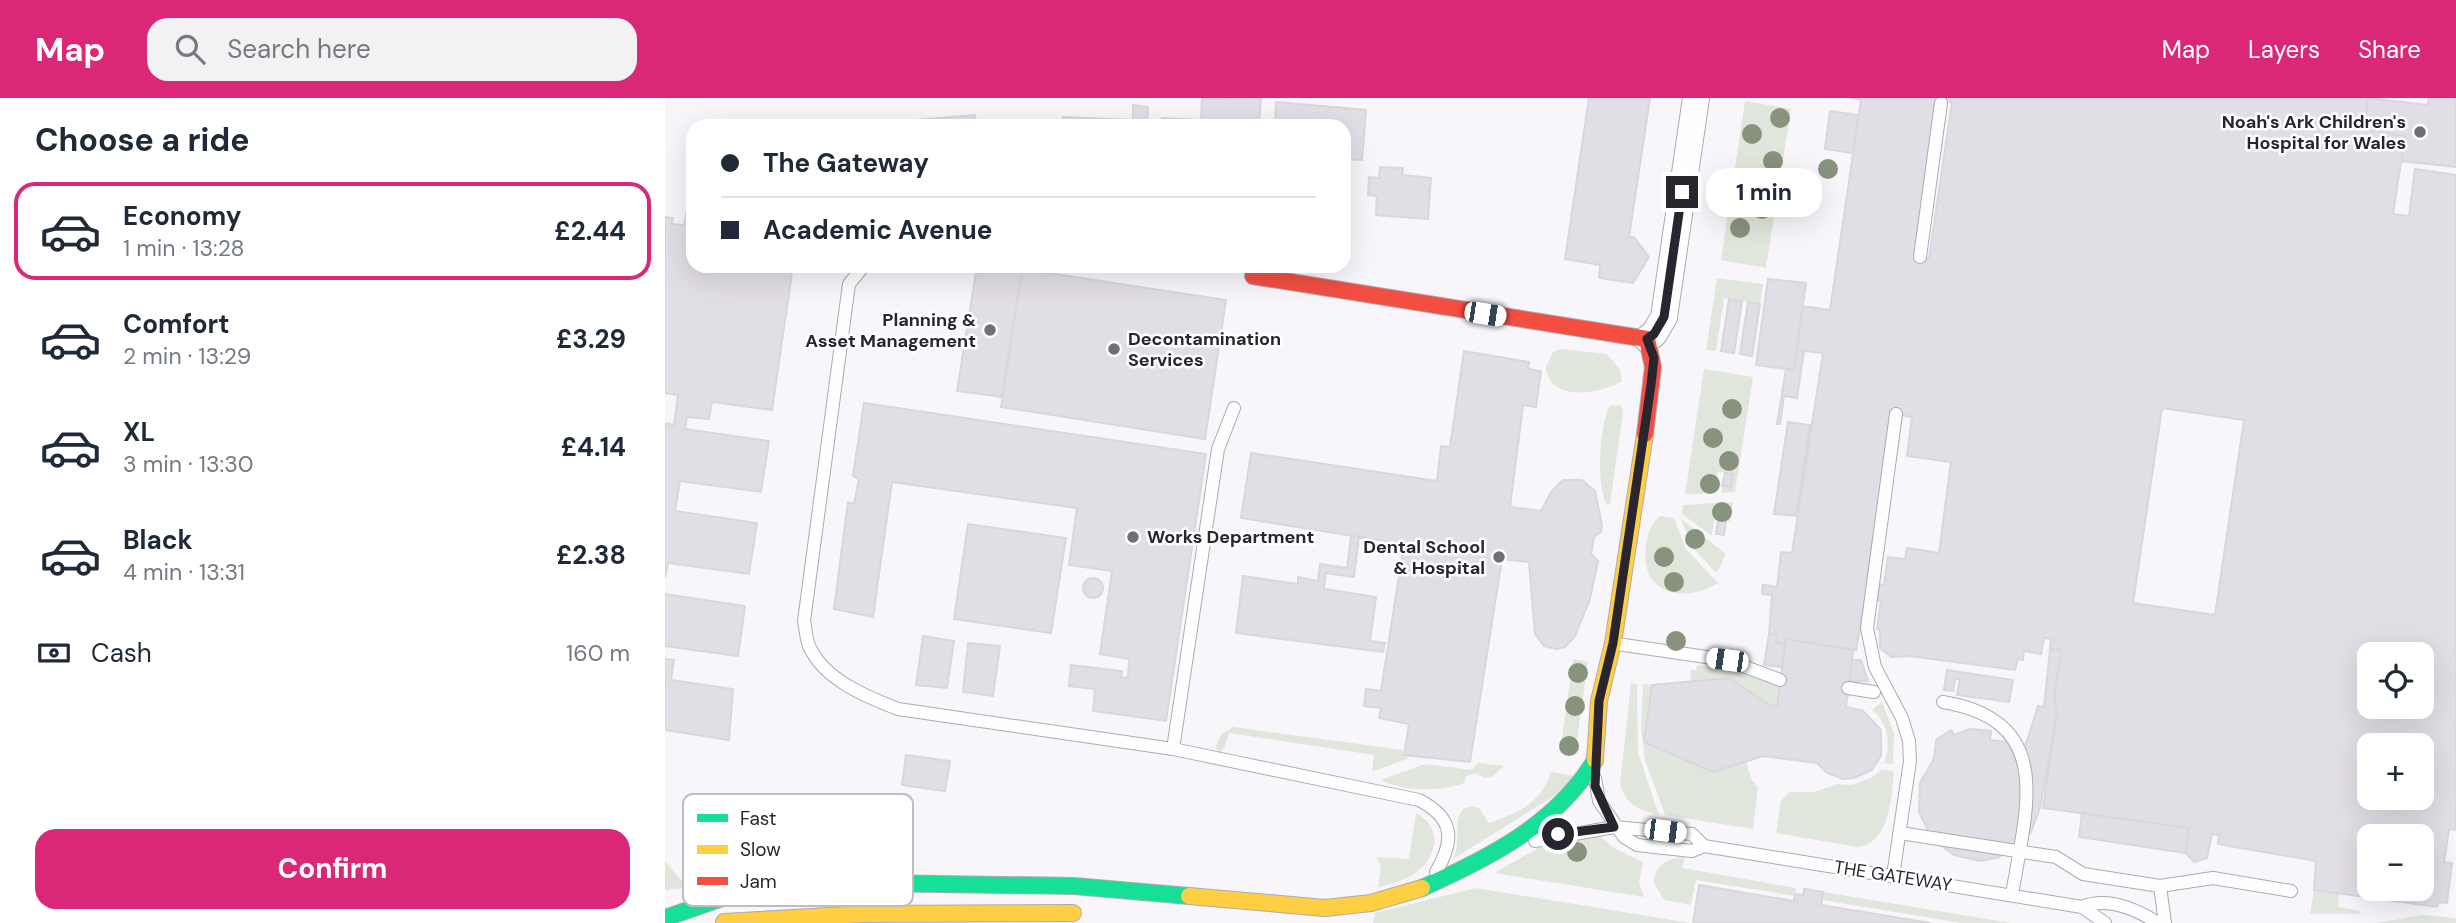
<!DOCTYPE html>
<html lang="en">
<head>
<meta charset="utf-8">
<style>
	:root { --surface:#fff; --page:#f2f2f3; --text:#1f2937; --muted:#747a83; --line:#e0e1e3; --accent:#db2777 }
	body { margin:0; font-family:"DM Sans",sans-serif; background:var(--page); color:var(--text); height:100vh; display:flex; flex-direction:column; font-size:26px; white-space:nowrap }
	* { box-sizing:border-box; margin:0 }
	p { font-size:23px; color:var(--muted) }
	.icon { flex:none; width:38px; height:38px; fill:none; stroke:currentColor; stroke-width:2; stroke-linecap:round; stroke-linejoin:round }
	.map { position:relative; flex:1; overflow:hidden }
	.sheet { display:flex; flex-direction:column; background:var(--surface); width:665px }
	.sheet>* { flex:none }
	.top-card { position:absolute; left:21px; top:21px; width:665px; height:154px; border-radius:21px; box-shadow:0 7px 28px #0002; display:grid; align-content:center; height:154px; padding:0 35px; background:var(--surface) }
	.buttons { position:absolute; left:1692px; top:544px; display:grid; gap:14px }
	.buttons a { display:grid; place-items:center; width:77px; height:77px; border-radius:14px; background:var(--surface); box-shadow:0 7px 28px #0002; font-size:35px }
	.end { position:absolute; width:32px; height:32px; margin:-16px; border:9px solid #28252e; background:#fff; box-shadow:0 0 0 4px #fff }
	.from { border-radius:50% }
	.bubble { position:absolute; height:49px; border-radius:21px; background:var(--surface); box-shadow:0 7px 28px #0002; font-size:23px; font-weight:700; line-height:49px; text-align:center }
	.car { position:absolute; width:21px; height:42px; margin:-21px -10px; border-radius:9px; box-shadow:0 0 5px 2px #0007; background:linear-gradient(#fff 24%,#345 0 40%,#fff 0 76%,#345 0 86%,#fff 0) }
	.top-card b { display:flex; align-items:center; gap:24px; height:66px; font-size:26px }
	.top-card b+b { border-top:2px solid var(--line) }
	.top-card i { width:18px; height:18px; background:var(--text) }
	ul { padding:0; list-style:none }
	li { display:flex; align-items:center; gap:21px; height:98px; margin:0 14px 10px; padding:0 21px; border:4px solid transparent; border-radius:21px }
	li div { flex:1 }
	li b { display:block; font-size:26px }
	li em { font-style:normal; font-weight:700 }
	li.on { border-color:var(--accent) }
	li>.icon { width:63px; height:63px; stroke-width:1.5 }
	h2 { padding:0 35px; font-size:32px; line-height:84px }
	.pay { display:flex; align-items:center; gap:18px; height:77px; padding:0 35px; font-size:26px }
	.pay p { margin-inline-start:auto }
	.action { display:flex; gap:14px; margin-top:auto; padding:14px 35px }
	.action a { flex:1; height:80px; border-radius:21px; background:var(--accent); color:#fff; font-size:28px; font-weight:700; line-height:80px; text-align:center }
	header { display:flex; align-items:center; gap:42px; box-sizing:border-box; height:98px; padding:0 35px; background:var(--accent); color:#fff }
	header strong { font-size:33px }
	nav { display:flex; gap:38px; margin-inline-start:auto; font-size:24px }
	.search { width:490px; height:63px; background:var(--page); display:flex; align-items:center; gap:18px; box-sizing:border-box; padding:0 24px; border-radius:21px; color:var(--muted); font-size:26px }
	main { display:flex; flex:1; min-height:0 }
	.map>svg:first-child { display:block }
	.green { fill:#e1e6dd }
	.building { fill:#e2dee5; stroke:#d9d6dc; stroke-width:2; fill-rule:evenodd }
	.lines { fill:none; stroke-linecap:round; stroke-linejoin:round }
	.lane-casing { stroke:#adaab1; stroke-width:14 }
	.street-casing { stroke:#adaab1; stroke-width:28 }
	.fast-casing { stroke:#adaab1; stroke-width:18 }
	.slow-casing { stroke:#adaab1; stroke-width:18 }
	.jam-casing { stroke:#adaab1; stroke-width:18 }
	.lane { stroke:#fefefe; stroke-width:12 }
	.street { stroke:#fefefe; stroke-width:26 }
	.fast { stroke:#16e098; stroke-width:16 }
	.slow { stroke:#ffcf43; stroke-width:16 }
	.jam { stroke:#f24e42; stroke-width:16 }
	.tree { fill:#88937e }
	.route { stroke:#28252e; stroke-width:9 }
	.poi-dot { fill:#716e76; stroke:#fff; stroke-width:2.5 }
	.labels { text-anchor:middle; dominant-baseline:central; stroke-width:5; stroke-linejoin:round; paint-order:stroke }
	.poi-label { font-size:18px; font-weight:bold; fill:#28252e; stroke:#fff; text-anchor:end }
	.street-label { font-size:18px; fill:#28252e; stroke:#fff }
	.key { fill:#fff; stroke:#bebec0; stroke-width:2 }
	.key-label { font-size:19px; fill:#28252e }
</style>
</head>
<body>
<header>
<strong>Map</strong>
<div class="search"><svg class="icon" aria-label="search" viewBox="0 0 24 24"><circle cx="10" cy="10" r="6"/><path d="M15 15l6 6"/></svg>Search here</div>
<nav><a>Map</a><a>Layers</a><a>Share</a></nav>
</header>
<main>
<section class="sheet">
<h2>Choose a ride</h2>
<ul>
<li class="on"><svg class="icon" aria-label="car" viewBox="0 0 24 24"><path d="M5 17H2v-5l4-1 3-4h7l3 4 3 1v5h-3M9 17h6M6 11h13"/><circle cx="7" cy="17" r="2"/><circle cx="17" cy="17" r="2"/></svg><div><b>Economy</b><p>1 min · 13:28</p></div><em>£2.44</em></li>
<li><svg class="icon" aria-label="car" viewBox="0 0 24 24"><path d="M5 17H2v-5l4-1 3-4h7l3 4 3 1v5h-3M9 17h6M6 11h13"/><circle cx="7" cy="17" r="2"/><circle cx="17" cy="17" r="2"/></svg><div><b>Comfort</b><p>2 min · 13:29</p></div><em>£3.29</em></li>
<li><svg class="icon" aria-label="car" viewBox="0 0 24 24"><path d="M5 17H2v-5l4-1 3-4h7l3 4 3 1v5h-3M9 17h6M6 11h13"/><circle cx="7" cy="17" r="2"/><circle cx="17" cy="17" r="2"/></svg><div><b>XL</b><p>3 min · 13:30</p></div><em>£4.14</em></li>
<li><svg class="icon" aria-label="car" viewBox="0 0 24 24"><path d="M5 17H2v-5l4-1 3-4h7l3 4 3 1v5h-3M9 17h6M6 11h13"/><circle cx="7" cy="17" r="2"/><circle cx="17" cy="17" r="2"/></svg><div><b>Black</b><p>4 min · 13:31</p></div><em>£2.38</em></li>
</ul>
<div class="pay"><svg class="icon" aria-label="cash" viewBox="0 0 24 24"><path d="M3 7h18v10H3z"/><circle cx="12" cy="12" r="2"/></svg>Cash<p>160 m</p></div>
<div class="action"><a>Confirm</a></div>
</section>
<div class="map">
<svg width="1791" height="825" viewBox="0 0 1791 825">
	<rect width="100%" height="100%" fill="#f8f6fb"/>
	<path class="green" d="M1080,3L1126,11L1101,170L1056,162Z
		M1052,180L1098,186L1095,206L1059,200L1051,253L1041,252Z
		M895,251L942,256L955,272L957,283C936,296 884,305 881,269L888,254Z
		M1039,271L1088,279L1070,394L1057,395V388L1066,389L1068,376L1053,374L1049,395L1020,396Z
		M950,307L956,308L958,314L945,406L942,407C931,390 934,326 945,308Z
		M1068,404L1065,423L1049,422L1047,438L1017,416L1018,407Z
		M995,418L1009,420L1021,451L1053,485C1017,507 974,495 981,447C983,435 985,427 995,418Z
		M1015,420L1061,456L1053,473L1050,474L1029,451Z
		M908,561L923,563L910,657L895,655Z
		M1032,567L1064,571L1114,589L1112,608L1104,607L1064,580L1025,583L1026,572H1031Z
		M966,585L972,586L973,654L994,717C974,712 960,707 955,685Z
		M978,586L987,587L979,644L1046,673L1081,663L1087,682L1093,689L1088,731L1000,717L980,662L976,630Z
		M1217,604L1229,635L1228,666L1219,665C1226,648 1224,625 1207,612Z
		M568,629L738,652V658L744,660L707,674L709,657L564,635L560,649L555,655L550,650L556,636Z
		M813,665L839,668L828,678L819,680L811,675L801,678L799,685C774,694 739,694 716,682L760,666L807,672Z
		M1216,672L1228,673L1229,676C1226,701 1225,746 1192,749L1111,735L1116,703L1124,694H1150L1172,686L1187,687L1206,680Z
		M886,674L911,678L900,691L788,761C799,740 781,702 814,710L824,725C854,715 875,706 886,674Z
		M751,715C779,729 772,761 749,776C739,783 724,786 713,790L716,767L711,759L744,761Z
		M934,737L947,749L978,764L974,785L979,799L829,775L875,749Z
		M1019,759L1018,770L1131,790L1130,798L1031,782L1026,807L999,802L989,785C989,767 1003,760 1019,759Z
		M0,763L23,790L0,792Z
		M811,790L1025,825H708L710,815Z
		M1649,792L1674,795L1673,809L1695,813V816H1645Z
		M1158,794L1347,825H1296L1157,802Z
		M1758,817L1791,820V825H1711Z"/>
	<path class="building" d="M596,0L594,28H496L497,20L536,22L537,1Z
		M924,0H985L964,139H969L984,159L968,185L934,180L935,167L900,161Z
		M1185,0H1703L1698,31L1740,38L1728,116L1744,118L1750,71L1791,77V732L1784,731L1779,764L1787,765L1782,805L1773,804L1772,809L1649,792L1651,763L1553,746L1554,737L1547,736L1542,760L1529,764L1520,754L1524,730L1378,710L1392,615L1389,600L1396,552L1385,551L1386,541L1379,540L1376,556L1359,553L1358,562L1353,561L1350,572L1244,558L1226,559L1215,550V531H1212L1216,503L1200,500L1191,552L1121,541L1120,546L1111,545L1112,537L1104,536L1107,497L1097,496L1098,487L1112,489L1116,454L1127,455L1158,255L1132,252L1138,208L1165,212L1196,2ZM1287,4L1264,161L1251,159L1273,5ZM1497,310L1579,322L1550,517L1468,505ZM1228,316L1247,319L1242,358L1286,364L1274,455L1242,450L1240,461L1223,459L1219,487L1201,484ZM1704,556H1757V609H1704ZM1704,648H1757V700H1704ZM1704,738H1757V791H1704Z
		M1703,0L1763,7L1764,0H1791V69L1736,63L1740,38L1698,31Z
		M611,4L701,12L697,62L679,61V28H610Z
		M468,7L483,9L482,28H397L398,19L468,22Z
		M1165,13L1193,17L1188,55L1160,51Z
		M310,17L311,28H203V26Z
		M715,69L738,70L737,77L766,80L763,121L711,117L712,98L703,97L704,79L714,80Z
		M23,107L28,108V168H128L107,312L47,304L44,321L22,319L20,331L104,343L96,394L15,383L10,413L92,425L84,476L3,465L0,480V325L9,327L13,297L0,295V119L8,120L7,126L19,127Z
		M312,168L357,171L337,299L292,293Z
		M357,171L561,202L540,341L336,309Z
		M1103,181L1141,185L1129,272L1091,267Z
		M1064,201L1077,203L1069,255L1056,253Z
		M1083,204L1095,206L1087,258L1075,256Z
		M1132,252L1139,253L1132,300L1119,298L1115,326H1112L1121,271L1129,272Z
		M799,253L864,264L863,271L876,273L871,309L858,307L845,409L876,413L886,394L898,382H917L930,393L937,427L936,434L929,439L926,456L933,463L925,501L910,538L900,549L892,551L879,548L870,536L864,464L837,461L805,664L739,657L744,626L714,620L716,610L699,608L701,591L716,593L739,446L576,420L586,355L772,383L776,348L785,349Z
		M199,305L541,356L501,623L428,613L430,591L404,588L406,567L457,573L456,579L463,580L464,561L435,556L447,473L404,467L412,410L227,384L208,519L169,511L183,404L189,406L194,381L188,378Z
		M1123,324L1145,327L1131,418L1109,416Z
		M1060,375L1068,376L1066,389L1057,388Z
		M1053,422L1061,423L1059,437L1051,436Z
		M303,426L401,440L386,535L289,521Z
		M686,438L694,439L689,479L661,475L659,491L711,499L705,543L720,545L718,554L571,535L578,478L633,486V479L653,483L655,466L682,470Z
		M418 490a10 10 0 1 1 20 0a10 10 0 1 1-20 0Z
		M0,496L80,508L73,558L0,548Z
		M1104,536L1112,537L1111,545L1120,546L1117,569L1099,567Z
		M258,538L289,543L282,590L251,587Z
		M1121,541L1188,552L1181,609L1198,613L1216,632V658L1207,672L1189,680L1178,681L1162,675L1152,665L1098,658L1048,674L979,644L987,587L1064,580L1104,607L1112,608Z
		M303,545L335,548L328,598L298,594Z
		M1385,551L1396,552L1389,600L1392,615L1375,710L1366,734L1358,745L1332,760L1315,763L1289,757L1267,741L1254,714L1255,685L1269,661L1271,642L1286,632L1289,637L1305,631L1326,633L1325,642L1361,646L1373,608L1379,609Z
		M0,561L9,562L6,582L68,591L64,642L0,632Z
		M1187,562H1196L1203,583L1184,584Z
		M1282,572L1348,582L1344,604L1292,597L1295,581H1290L1288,593L1279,592Z
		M241,657L285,663L280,693L237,687Z
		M1417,715L1524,730L1521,755L1414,739Z
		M1034,787L1129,803L1130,796L1138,797L1139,791L1158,794L1156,807L1265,825H1028Z"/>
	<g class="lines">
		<g class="lane-casing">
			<path id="lane" d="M1255,159L1276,5
				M199,168L184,186L139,523C141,532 141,543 145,550C160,582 202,599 233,611L508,651L754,702C789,720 790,742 771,774
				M952,546L1062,562L1115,582
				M1183,590L1209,594
				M1278,604C1393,623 1360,713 1347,797
				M508,651L553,351L569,310
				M930,680L934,703L959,739L972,747L999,750L1027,753L1039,748L1417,809C1443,798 1471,811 1493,825
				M1235,735L1391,759L1418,776L1495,788L1500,825
				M870,743L949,729L1027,736L1039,748
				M1228,778L1245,663L1244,643L1237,620L1210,569L1202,530L1231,316
				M1495,788L1548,780L1626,793
				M1417,809L1440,825"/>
		</g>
		<g class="street-casing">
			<path id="street" d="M982,241L989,236L999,219L1031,0"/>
		</g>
		<g class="fast-casing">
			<path id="fast" d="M757,790C822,761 892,726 930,662
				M0,820L63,798L212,785L409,788L524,798"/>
		</g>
		<g class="slow-casing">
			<path id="slow" d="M930,662L934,603L948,545L980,336
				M524,798L660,810L706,805L757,790
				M59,824L199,816L408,815"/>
		</g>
		<g class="jam-casing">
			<path id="jam" d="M588,178L982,241L988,269L980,336"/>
		</g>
		<use href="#lane" class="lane"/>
		<use href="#street" class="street"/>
		<use href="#fast" class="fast"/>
		<use href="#slow" class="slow"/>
		<use href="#jam" class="jam"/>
	</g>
	<g class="tree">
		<circle cx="1115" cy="20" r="10"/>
		<circle cx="1087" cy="36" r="10"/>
		<circle cx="1108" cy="63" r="10"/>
		<circle cx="1163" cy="71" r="10"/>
		<circle cx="1082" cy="88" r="10"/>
		<circle cx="1097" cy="111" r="10"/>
		<circle cx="1075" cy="130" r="10"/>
		<circle cx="1067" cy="311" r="10"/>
		<circle cx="1048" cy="340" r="10"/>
		<circle cx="1064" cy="363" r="10"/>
		<circle cx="1045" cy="386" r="10"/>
		<circle cx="1057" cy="414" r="10"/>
		<circle cx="1030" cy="441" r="10"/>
		<circle cx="999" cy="459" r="10"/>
		<circle cx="1009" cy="484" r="10"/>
		<circle cx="1011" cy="543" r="10"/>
		<circle cx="913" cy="575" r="10"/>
		<circle cx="910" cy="608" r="10"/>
		<circle cx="904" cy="648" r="10"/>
		<circle cx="912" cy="754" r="10"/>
	</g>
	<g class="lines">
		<path class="route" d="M893,736L949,729L930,688L934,603L948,545L986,287L989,260L982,241L989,236L999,219L1017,94"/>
	</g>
	<g class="poi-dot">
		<circle cx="1755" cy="34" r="7"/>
		<circle cx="325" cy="232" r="7"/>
		<circle cx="449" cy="251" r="7"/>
		<circle cx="468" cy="439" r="7"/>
		<circle cx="834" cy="459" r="7"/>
	</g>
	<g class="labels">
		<g class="poi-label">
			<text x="1741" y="24">Noah's Ark Children's<tspan x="1741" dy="21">Hospital for Wales</tspan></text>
			<text x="311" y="222">Planning &amp;<tspan x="311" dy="21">Asset Management</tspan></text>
			<text x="463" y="241" text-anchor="start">Decontamination<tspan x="463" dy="21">Services</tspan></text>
			<text x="482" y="439" text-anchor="start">Works Department</text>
			<text x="820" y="449">Dental School<tspan x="820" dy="21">&amp; Hospital</tspan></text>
		</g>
		<g class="street-label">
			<text transform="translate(1228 778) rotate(9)">THE GATEWAY</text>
		</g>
	</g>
	<rect x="18" y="696" width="230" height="112" rx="10" class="key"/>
	<rect x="32" y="716" width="31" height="8" fill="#16e098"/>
	<rect x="32" y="747" width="31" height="9" fill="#ffcf43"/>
	<rect x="32" y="779" width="31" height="8" fill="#f24e42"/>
	<g class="key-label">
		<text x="75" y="727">Fast</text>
		<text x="75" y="758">Slow</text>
		<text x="75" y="790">Jam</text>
	</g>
</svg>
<div class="buttons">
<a><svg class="icon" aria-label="locate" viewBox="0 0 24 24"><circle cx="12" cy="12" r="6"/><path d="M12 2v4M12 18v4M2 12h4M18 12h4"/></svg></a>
<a>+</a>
<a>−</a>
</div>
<i class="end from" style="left:893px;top:736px"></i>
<i class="end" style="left:1017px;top:94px"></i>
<div class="bubble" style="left:1041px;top:70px;width:116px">1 min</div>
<i class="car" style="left:820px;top:216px;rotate:99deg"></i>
<i class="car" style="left:1062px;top:562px;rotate:278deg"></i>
<i class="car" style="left:1000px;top:733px;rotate:97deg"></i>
<div class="top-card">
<b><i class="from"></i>The Gateway</b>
<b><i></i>Academic Avenue</b>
</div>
</div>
</main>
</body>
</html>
